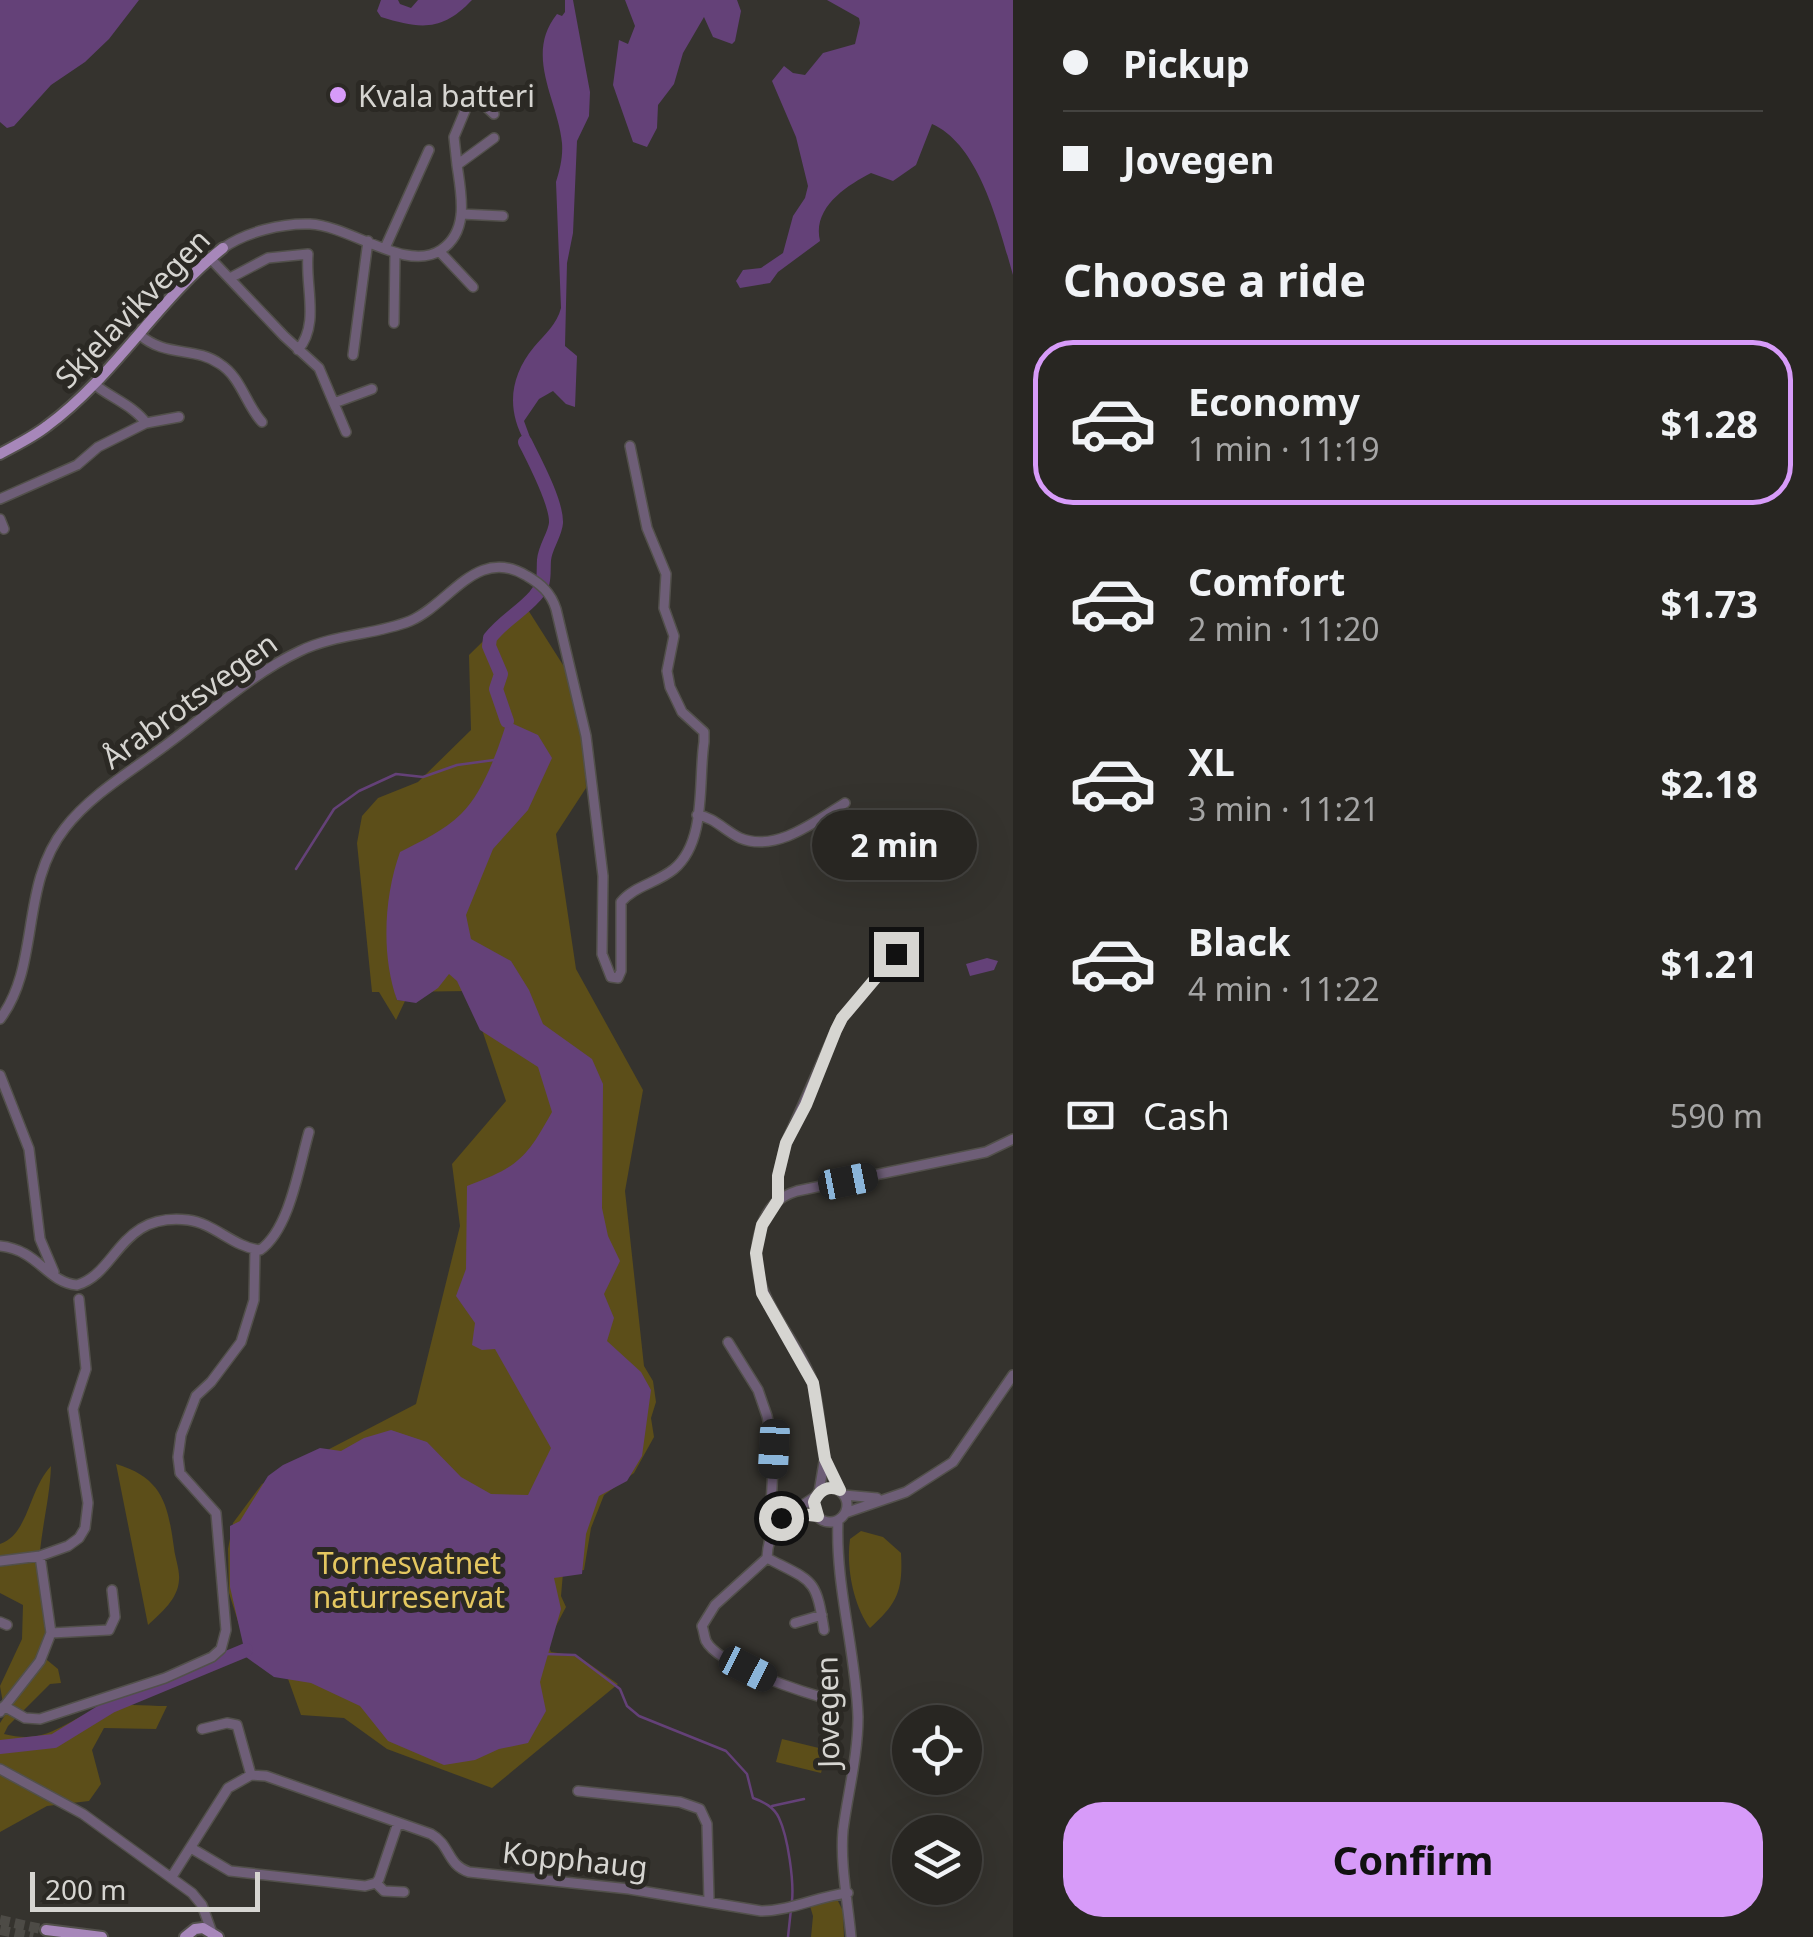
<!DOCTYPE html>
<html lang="en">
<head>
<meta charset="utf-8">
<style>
	:root { --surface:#282622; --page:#302e2a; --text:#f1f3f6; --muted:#a5a5a5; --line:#444340; --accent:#d79bf9 }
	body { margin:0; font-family:"Noto Sans",sans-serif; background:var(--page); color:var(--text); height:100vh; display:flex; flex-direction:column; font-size:38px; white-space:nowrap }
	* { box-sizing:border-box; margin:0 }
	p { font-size:32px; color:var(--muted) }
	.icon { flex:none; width:55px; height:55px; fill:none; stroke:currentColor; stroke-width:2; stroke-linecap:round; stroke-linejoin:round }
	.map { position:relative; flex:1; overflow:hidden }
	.sheet { display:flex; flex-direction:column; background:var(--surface); width:800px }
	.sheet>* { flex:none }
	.banner { display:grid; align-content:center; height:220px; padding:0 50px; background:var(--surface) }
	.buttons { position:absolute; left:892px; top:1705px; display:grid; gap:20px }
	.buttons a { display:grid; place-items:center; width:90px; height:90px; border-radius:50%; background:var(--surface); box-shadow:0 10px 40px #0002,0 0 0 2px var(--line); font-size:50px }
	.scale { position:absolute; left:30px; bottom:25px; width:230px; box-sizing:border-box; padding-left:10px; border:5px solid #d6d5d1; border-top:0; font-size:28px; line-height:35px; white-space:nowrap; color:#d6d5d1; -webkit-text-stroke:8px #2b2924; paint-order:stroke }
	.end { position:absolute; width:45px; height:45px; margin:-22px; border:12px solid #d6d5d1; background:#111; box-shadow:0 0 0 5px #111 }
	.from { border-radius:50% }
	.bubble { position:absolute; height:70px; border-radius:35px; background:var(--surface); box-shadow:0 10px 40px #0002,0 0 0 2px var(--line); font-size:32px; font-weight:700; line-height:70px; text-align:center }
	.car { position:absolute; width:30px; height:60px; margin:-30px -15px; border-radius:12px; box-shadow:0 0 8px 2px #0007; background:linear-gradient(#222 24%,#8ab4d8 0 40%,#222 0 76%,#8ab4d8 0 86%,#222 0) }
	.banner b { display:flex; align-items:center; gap:35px; height:95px; font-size:38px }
	.banner b+b { border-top:2px solid var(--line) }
	.banner i { width:25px; height:25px; background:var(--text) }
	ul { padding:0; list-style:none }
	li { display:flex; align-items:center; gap:30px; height:165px; margin:0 20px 15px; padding:0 30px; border:5px solid transparent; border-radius:40px }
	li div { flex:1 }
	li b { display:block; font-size:38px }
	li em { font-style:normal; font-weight:700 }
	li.current { border-color:var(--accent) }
	li>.icon { width:90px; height:90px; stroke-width:1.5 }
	h2 { padding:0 50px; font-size:45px; line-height:120px }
	.pay { display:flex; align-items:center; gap:25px; height:110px; padding:0 50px; font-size:38px }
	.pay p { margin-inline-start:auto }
	.primary-button { display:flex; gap:20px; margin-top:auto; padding:20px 50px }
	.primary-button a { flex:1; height:115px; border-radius:40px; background:var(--accent); color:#111; font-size:40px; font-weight:700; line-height:115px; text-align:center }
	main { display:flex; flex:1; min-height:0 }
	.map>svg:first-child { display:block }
	.green { fill:#5c4e19 }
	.water { fill:#644178 }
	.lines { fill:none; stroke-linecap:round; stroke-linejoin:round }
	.stream { stroke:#644178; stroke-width:2.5 }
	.river { stroke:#644178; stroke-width:14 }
	.major-tunnel { stroke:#4d4b46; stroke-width:10; stroke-dasharray:10 5; stroke-linecap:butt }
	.minor-casing { stroke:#52504b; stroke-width:12 }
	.major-casing { stroke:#52504b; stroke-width:14 }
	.minor { stroke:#6e5e77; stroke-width:9 }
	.major { stroke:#a787ba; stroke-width:10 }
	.route { stroke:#d6d5d1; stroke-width:12 }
	.poi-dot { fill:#d79bf9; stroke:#2b2924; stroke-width:4 }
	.labels { text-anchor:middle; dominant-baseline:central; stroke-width:10; stroke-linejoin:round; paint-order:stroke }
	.poi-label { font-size:30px; fill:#d6d5d1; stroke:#2b2924; text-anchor:start }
	.street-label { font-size:30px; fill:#d6d5d1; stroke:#2b2924 }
	.park-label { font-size:30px; fill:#e4c760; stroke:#2b2924 }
</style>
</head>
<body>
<main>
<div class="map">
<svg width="1013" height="1937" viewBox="0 0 1013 1937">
	<rect width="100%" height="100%" fill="#35332e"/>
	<path class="green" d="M523,602L570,676L584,733L586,788L556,834L576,969L643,1090L625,1191L644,1366L653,1381L656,1402L651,1418L654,1437L634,1473L604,1495L591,1528L584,1570L563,1573L561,1596L566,1607L547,1643L551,1652L578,1656L618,1684L492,1788L387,1749L344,1718L301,1715L287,1676L248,1653L229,1593L228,1549L233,1523L262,1484L416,1404L460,1226L452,1164L506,1101L469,991L395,992L397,1000L405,1001L396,1020L379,992H372L357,843L362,816L378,798L418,782L471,730L469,655Z
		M116,1464C163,1478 168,1505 174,1548C175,1558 180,1570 179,1580C178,1599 161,1613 148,1625Z
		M51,1466C50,1495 43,1522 40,1551C36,1587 47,1624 47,1660L58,1669L61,1683L50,1684L8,1726L4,1734C53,1747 67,1714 110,1707C128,1703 148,1706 167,1706L156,1729L104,1728L92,1750L101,1784L89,1801L47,1806L0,1832V1723L5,1715L0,1686L22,1639L23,1605L0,1593V1544C29,1534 28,1491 51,1466Z
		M861,1531L883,1537L901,1553C903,1590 898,1603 870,1628C853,1605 846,1566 850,1539Z
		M782,1739L827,1750L821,1773L776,1762Z
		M832,1898L838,1901L843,1911L844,1937H811L813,1916L810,1906Z"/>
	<path class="water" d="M0,0H139L109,39L85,62L51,85L14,126L7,128L0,122Z
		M381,0H398L400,4L411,8L418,0H472C442,32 420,29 381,17L377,11Z
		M565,0H573L590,92L589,116L577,141L573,233L567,263L565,346L577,356L575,407L566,404L553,391L539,399L524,421L531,440L525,442C506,409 510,376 534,347C545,334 557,324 561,308L556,182C560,169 563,157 562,143C558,100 524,55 557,14L562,16L565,12Z
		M625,0H737L741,11L735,41L732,44L713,37L704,17L683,53L674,84L658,105L657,128L647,147L633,142L613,85L619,40L628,44L635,26Z
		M827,0H1013V275C999,227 980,145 932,124L916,165L893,181L871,173C846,186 812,208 820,241L778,272L770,283L740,288L736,281L743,270L761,268L783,253L793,216L805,198L808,186L796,137L772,81L784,66L793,73L805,75L823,53L855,44L860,23L859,18Z
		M507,721L538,735L552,758L528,810L493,849L466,915L471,939L511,961L529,990L543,1024L592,1059L603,1084L602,1208L608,1236L620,1261L604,1294L614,1318L607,1341L641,1372L651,1390L642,1456L627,1481L599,1496L586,1534L582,1574L554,1578L561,1609L540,1682L546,1711L528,1743L499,1749L475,1760L444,1765L388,1741L360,1706L311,1683L274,1677L246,1657L230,1587V1526L240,1521L268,1476L283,1465L320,1448L341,1451L364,1438L391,1430L427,1442L461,1477L491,1494L528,1495L551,1448L495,1349L482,1350L472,1345L475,1323L456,1296L466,1269L467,1186C518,1167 526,1159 552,1112L538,1067L480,1030L457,981L449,974L438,988L416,1003L397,1000C381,955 384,897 400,852C421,841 444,831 461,814C483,793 498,750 507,721Z
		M987,958L998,961L994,970L970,976L966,964Z"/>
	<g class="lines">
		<path class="stream" d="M296,869L334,809L359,791L396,774L423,777L457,765L494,760
			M546,1654L575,1655L620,1689L627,1706L639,1716L726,1751L747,1774L753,1798C764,1802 774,1807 779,1818C788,1837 794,1881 792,1901
			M772,1806L804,1799
			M788,1937L791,1909"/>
		<path class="river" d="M507,721L496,689L501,674L489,646L490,638C503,621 521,612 535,596C546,584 543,574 544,560C545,547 555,535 556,523C557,503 534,460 525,442
			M0,1747L54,1741L111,1706L246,1650"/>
		<path class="major-tunnel" d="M0,1920L46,1930
			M0,1930L33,1937"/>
		<g class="minor-casing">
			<path id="minor" d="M494,114L479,100L469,101L454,137L457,165L494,138
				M461,214L503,216
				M223,248C246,232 282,223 310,224C351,226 406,273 441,250C470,231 461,193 457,165
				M385,248L429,150
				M439,251L473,287
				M210,258L284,336L319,368L346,432
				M230,278L268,258L308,254C305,287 320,324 298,350
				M394,323L395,253
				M139,334C165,358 195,346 220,364C241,377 246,405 262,422
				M353,355L368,241
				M94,384C111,398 134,406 146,423
				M334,403L372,389
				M0,499L77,465L98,447L146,423L179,417
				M0,519L4,529
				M697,815C714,817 725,831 740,838C776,853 816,821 845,803
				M0,1019C41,965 19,886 65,828C92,793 135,769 170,742C212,711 253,673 300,651C335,634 375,635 410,621C450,604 477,545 527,576C541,584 551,593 556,609L586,736L603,876L602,954L611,977L618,978L621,971V902C634,886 657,883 674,869C707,841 698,782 704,742V732L682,712L670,687L667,671L674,636L664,608L666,574L647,528L630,446
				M0,1075L29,1149L40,1239L54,1272
				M778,1200V1176L786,1143L836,1030L842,1018L896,954
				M0,1246C39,1250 46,1282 77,1285C118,1273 119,1212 188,1220C214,1223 233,1247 260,1250C290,1229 299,1166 309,1132
				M728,1342L758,1390L767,1416L774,1449L771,1505L781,1518
				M813 1505a17 17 0 1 1 34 0a17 17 0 1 1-34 0Z
				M840,1490C834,1479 827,1467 824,1455C819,1430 820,1403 811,1378C791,1327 741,1289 761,1228C767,1209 777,1197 797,1191L986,1152L1013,1139
				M819,1492L824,1462
				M844,1495L877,1498
				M816,1496C787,1517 769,1519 767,1558L715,1605L702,1626C704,1631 704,1636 706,1641C719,1666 808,1694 836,1701
				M845,1513L906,1492L953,1462L1013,1375
				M838,1520C835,1586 856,1651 858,1717C858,1756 848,1792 843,1830C840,1865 848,1903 851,1937
				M767,1558C813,1582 816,1577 824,1630
				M0,1561L40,1556L68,1546L79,1538L85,1528L88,1503L73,1409L86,1369L79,1299
				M0,1622L7,1625
				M795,1623L822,1615
				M51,1633L109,1630L115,1617L112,1590
				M4,1706L25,1718L40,1719L165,1678L212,1657L221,1649L226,1630L216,1513L180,1473L178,1457L181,1435L196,1396L211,1382L241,1342L254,1300L255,1250
				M0,1712L40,1661L51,1633L40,1556
				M202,1729L227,1723L237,1725L251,1775
				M0,1769L83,1814L192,1893L202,1905L211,1930
				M578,1791L680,1802L700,1809L707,1824L709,1901
				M191,1848L230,1871L365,1886L376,1883L379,1879L398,1823
				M171,1878L228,1788L251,1775L266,1776L431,1834C451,1845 446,1864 469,1872L629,1889L761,1911C791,1911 818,1896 848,1893
				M376,1883L384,1891L404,1892"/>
		</g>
		<g class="major-casing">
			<path id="major" d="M0,454C16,445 33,437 47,426C115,376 157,300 223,248
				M46,1930L102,1937
				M185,1937L195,1929L203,1928L218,1937"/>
		</g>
		<use href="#minor" class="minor"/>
		<use href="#major" class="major"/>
	</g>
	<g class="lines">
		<path class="route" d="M781,1518L790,1513L818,1516L814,1502C819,1490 828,1485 840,1490L825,1459L813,1383L762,1293L756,1253L762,1225L778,1200V1176L786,1143L806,1105L836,1030L842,1018L896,954"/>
	</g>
	<circle class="poi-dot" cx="338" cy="95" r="10"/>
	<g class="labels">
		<g class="poi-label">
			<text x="358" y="95">Kvala batteri</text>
		</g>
		<g class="street-label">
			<text transform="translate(132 308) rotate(-46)">Skjelavikvegen</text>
			<text transform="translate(189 700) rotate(-36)">Årabrotsvegen</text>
			<text transform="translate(827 1712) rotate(-91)">Jovegen</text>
			<text transform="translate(575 1859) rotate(6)">Kopphaug</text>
		</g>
		<g class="park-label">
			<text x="409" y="1562">Tornesvatnet<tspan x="409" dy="34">naturreservat</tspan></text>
		</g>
	</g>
</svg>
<div class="buttons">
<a><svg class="icon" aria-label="locate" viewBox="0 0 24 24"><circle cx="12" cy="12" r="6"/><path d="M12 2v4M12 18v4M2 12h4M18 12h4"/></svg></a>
<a><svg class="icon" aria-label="layers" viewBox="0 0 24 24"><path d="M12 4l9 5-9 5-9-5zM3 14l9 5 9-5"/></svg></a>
</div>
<div class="scale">200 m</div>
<i class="end from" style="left:781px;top:1518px"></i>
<i class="end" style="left:896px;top:954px"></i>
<div class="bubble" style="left:812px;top:810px;width:165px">2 min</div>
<i class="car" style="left:848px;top:1181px;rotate:79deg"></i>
<i class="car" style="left:774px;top:1449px;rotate:183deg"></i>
<i class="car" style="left:748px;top:1669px;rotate:117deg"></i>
</div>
<section class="sheet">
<div class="banner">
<b><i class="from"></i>Pickup</b>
<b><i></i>Jovegen</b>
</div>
<h2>Choose a ride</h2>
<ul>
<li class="current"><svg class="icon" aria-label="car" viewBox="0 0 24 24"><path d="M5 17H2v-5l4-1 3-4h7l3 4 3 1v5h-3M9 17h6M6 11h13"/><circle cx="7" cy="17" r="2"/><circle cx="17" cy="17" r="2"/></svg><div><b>Economy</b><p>1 min · 11:19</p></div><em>$1.28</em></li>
<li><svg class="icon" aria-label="car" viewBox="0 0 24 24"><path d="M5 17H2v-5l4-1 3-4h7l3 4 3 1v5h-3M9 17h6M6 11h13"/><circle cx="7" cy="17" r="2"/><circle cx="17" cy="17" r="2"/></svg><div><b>Comfort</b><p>2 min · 11:20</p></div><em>$1.73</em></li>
<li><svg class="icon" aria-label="car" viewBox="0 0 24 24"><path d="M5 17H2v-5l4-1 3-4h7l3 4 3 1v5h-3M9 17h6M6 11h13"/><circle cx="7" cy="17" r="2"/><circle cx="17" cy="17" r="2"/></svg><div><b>XL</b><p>3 min · 11:21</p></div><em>$2.18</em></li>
<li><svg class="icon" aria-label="car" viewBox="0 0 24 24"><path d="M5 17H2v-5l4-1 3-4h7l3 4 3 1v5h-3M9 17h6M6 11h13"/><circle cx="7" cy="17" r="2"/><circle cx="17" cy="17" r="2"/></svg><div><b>Black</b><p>4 min · 11:22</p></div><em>$1.21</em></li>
</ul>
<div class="pay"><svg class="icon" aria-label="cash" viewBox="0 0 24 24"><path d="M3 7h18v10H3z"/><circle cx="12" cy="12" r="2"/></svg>Cash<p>590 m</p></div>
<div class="primary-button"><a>Confirm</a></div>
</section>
</main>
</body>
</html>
